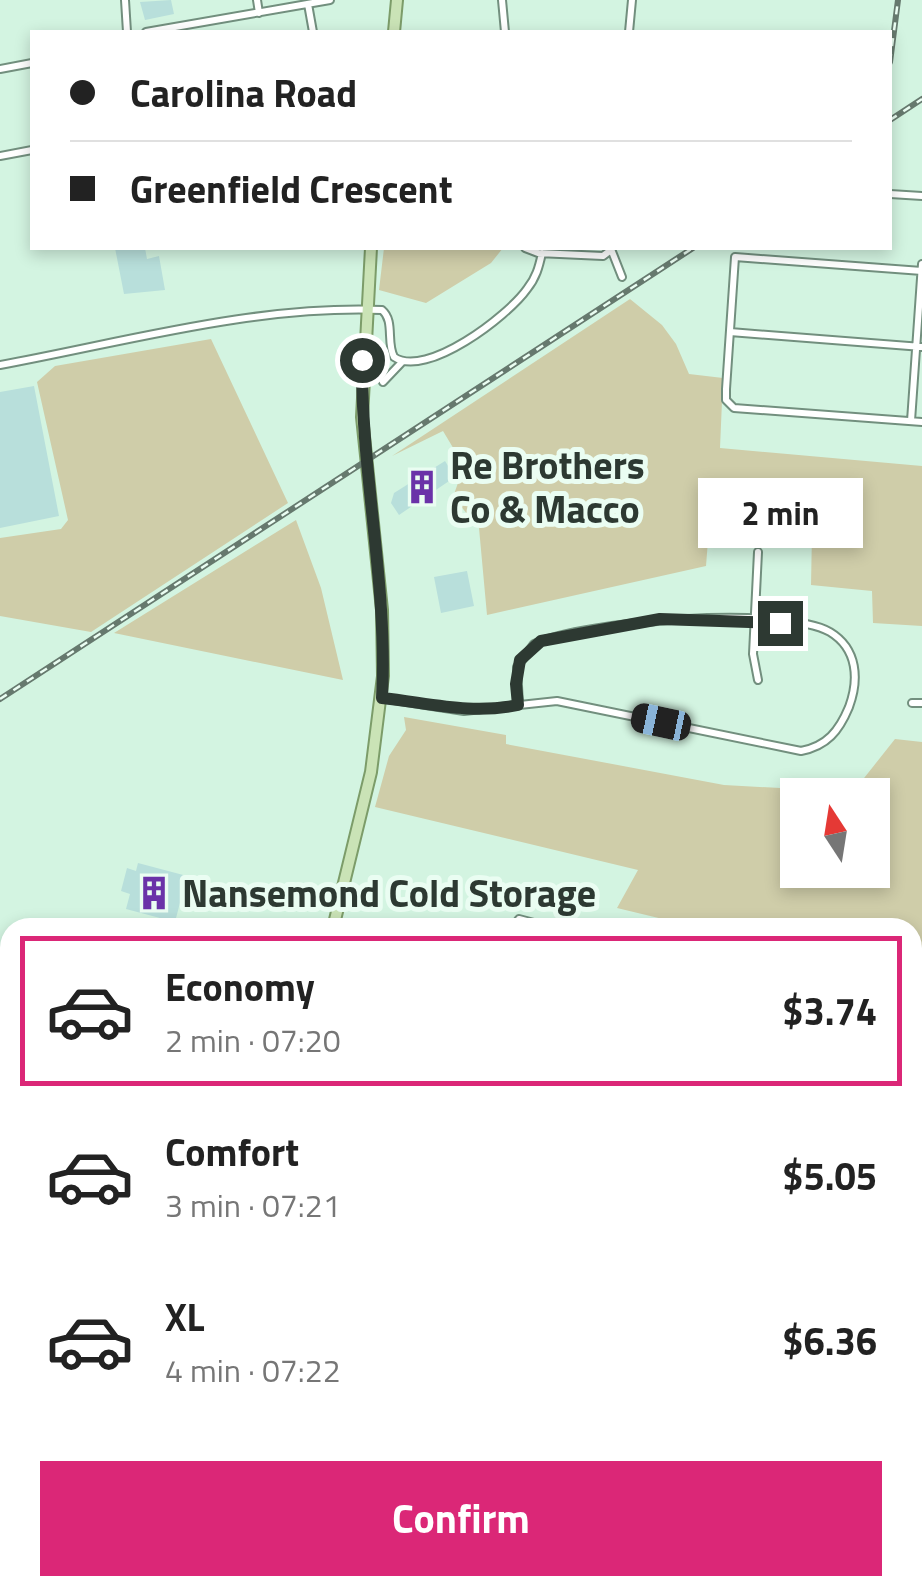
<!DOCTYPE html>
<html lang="en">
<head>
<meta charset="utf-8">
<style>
	:root { --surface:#fff; --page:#f2f2f2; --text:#222; --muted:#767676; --line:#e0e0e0; --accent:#db2777 }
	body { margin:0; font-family:"Titillium Web",sans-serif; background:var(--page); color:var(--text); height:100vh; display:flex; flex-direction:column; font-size:38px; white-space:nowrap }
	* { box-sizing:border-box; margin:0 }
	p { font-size:32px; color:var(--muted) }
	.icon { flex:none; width:55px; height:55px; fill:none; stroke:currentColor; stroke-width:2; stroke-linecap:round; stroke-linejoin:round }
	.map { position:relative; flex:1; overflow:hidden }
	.details { position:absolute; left:0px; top:918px; width:922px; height:678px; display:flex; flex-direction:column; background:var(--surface); border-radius:30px 30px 0 0; box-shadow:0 5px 15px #0003 }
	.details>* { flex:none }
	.top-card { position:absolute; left:30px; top:30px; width:862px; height:220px; border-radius:0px; box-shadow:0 5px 15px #0003; display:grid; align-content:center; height:220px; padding:0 40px; background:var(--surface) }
	.needle { width:65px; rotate:348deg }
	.buttons { position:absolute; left:780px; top:778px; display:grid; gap:20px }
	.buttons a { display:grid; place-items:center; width:110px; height:110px; border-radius:0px; background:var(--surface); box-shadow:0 5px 15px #0003; font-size:50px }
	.end { position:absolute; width:45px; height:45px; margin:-22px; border:12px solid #2d3932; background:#fff; box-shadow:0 0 0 5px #fff }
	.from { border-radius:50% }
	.bubble { position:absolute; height:70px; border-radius:0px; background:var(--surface); box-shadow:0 5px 15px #0003; font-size:32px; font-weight:700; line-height:70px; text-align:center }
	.car { position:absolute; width:30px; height:60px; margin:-30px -15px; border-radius:12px; box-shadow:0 0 8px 2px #0007; background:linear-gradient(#222 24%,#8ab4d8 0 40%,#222 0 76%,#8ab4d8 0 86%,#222 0) }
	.top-card b { display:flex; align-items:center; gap:35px; height:95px; font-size:38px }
	.top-card b+b { border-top:2px solid var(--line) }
	.top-card i { width:25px; height:25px; background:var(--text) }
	ul { padding:18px 0 0; list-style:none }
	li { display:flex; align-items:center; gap:30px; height:150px; margin:0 20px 15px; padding:0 20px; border:5px solid transparent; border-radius:0px }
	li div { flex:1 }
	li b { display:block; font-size:38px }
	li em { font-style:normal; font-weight:700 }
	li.current { border-color:var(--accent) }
	li>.icon { width:90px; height:90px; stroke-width:1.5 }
	.cta { display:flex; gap:20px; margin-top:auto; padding:20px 40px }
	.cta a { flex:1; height:115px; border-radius:0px; background:var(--accent); color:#fff; font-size:40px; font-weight:700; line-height:115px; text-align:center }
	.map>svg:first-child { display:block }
	.green { fill:#cfcda9; fill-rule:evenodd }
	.building { fill:#b8dfdb }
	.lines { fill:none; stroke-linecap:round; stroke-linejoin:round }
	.street-casing { stroke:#728f7e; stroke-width:10 }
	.secondary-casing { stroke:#728f7e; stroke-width:12 }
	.primary-casing { stroke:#7c9c69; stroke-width:14 }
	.street { stroke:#fff; stroke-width:6 }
	.secondary { stroke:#fff; stroke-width:9 }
	.primary { stroke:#cae3b6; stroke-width:10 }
	.rail-casing { stroke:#66796e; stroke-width:6 }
	.rail { stroke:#eafdf2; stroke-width:2.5; stroke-dasharray:8; stroke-linecap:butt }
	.route { stroke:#2d3932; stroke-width:12 }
	.labels { text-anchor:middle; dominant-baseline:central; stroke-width:10; stroke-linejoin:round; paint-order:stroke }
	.poi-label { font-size:38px; font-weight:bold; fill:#2d3932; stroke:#eafdf2; text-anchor:start }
</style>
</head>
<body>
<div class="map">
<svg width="922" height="1593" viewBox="0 0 922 1593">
	<rect width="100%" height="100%" fill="#d3f4e1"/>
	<path class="green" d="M384,248H503L491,263L426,303L379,290Z
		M630,299L662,325L676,344L689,374L723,378L720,448L922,466V626L873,623L872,591L811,585L812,533L709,528L706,566L487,615L479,528L453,497L464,466L443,431L392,456Z
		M211,339L288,503L91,632L0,616V538L61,529L68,520L37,382L55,366Z
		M296,520L321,588L343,680L114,633Z
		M404,717L506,735V744L724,785L853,792L895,739L922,742V1064L913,1073L912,928L696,927L617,908L638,870L375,807L389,756L406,730ZM798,795H872V870H798Z
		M922,1518V1593H815L810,1585H912L913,1526Z"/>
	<path class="building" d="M171,0L174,14L145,20L140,2Z
		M115,248H145L147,259L159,256L165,290L124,294Z
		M34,386L59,516L0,528V392Z
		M445,461L455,477L399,515L391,503L394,493Z
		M467,571L474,606L441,613L434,577Z
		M138,863L187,876L175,922L126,909L130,894L121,891L127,868L136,871Z"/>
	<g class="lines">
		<g class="street-casing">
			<path id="street" d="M125,0L127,32
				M257,0L259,13
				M502,0L505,32
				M308,4L313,32
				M146,32L330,0
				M629,32L632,0
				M0,69L32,63
				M0,156L32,150
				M890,194L922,196
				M525,248L538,253L603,256L611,250
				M611,249L622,277
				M922,271L735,257L726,389V400L734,408L922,422
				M730,332L922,347
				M0,365C125,342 254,305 382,310C395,321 386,342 394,357C426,379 508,316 527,289C536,278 539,267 542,253
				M383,382L402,362
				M911,421L922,264
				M758,680L753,654L758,552
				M381,698L464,711L557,701L801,751C827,746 839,731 849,707C859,680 858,649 830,632C783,605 584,621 534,644L517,667L519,705
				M912,703H922
				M512,928L519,919L553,928
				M912,1293H922
				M0,1355L10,1358"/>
		</g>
		<g class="secondary-casing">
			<path id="secondary" d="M912,1086L922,1077"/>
		</g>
		<g class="primary-casing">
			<path id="primary" d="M394,32L397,0
				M333,928L371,772L383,676L382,610L362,417L371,248
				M155,1593L157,1585"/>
		</g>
		<use href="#street" class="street"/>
		<use href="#secondary" class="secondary"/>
		<use href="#primary" class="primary"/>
		<g class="rail-casing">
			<path id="rail" d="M890,62L898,0
				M890,120L922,99
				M0,699L693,248"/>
		</g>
		<use href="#rail" class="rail"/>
	</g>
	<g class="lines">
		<path class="route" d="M362,360C361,474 388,585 382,698C429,703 471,715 518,705L516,684L520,660L541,641L660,619L780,623"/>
	</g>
	<defs>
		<g id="building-bare" transform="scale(2.7)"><path d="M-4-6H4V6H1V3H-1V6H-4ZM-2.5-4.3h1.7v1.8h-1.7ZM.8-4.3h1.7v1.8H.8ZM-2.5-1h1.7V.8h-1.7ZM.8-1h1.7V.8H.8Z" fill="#6a32a8" stroke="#eafdf2" stroke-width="2.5" paint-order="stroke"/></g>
	</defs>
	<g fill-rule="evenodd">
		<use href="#building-bare" x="422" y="487"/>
		<use href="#building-bare" x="154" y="893"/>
	</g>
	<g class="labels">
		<g class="poi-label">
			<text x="450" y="465">Re Brothers<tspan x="450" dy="44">Co &amp; Macco</tspan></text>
			<text x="182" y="893">Nansemond Cold Storage</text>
		</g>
	</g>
</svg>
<div class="buttons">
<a><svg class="needle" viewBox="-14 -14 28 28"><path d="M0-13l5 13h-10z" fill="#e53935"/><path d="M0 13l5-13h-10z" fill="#767676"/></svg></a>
</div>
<i class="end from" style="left:362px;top:360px"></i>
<i class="end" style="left:780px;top:623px"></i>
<div class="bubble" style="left:698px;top:478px;width:165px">2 min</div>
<i class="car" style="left:661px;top:722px;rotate:282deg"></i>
<div class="top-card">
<b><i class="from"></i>Carolina Road</b>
<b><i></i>Greenfield Crescent</b>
</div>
<section class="details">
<ul>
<li class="current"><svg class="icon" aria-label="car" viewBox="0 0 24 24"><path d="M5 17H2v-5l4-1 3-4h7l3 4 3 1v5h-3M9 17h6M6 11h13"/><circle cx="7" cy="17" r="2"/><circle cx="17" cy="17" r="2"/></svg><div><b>Economy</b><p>2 min · 07:20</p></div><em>$3.74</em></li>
<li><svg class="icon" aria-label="car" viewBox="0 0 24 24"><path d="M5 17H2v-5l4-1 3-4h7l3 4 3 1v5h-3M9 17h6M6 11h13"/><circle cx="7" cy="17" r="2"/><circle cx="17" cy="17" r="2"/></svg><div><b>Comfort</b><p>3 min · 07:21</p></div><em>$5.05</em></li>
<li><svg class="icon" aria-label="car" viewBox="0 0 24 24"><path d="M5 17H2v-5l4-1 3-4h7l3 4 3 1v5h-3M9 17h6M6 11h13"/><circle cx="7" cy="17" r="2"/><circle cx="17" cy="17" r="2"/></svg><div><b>XL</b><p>4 min · 07:22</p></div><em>$6.36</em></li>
</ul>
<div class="cta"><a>Confirm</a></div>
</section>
</div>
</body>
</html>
